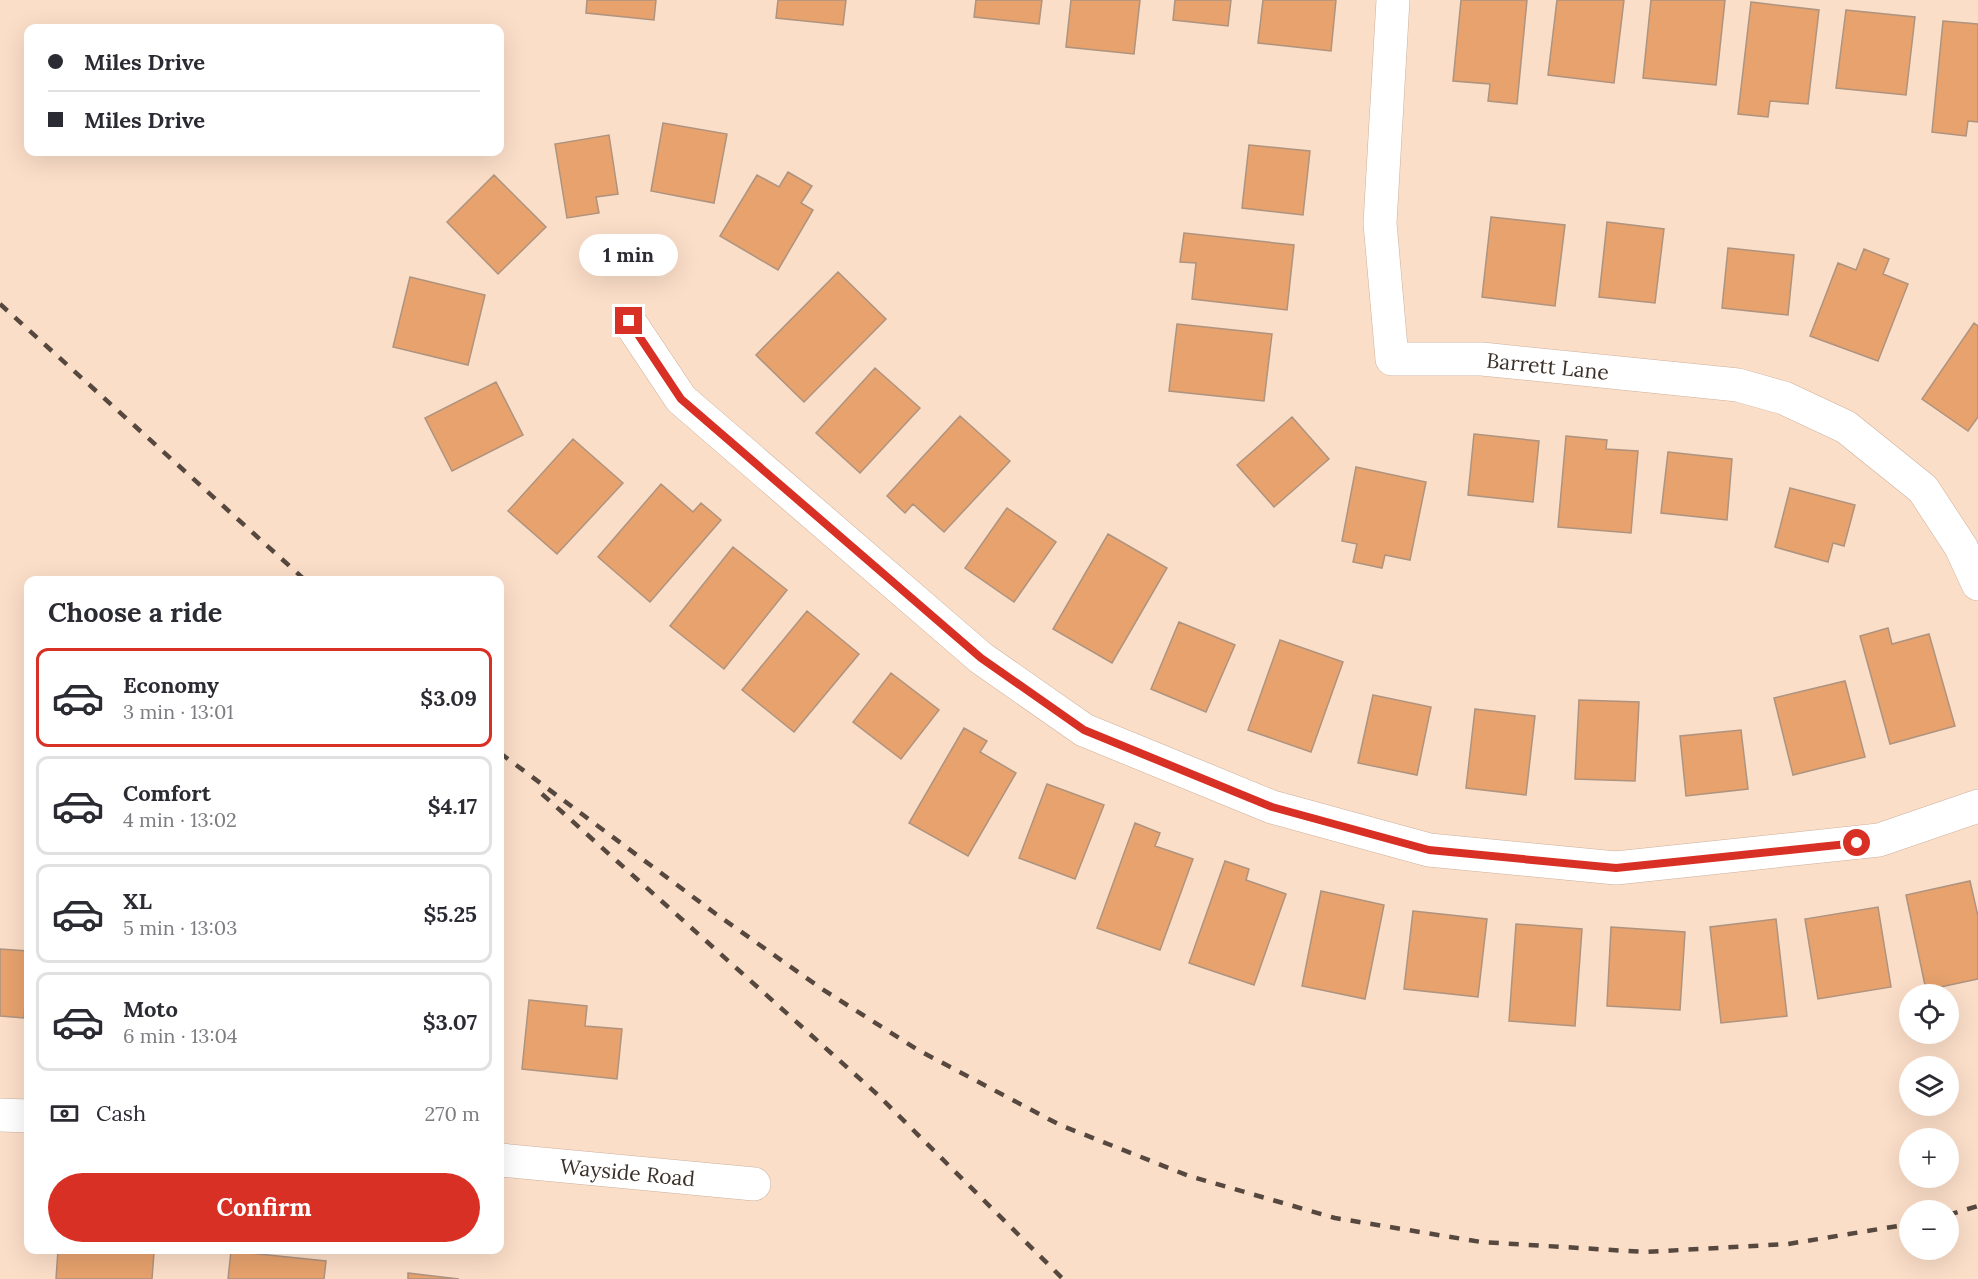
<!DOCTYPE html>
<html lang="en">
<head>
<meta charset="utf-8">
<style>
	:root { --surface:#fff; --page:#f2f2f3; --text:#2b2b33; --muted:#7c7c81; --line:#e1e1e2; --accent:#d93025 }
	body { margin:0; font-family:Lora,serif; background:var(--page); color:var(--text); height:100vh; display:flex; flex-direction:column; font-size:22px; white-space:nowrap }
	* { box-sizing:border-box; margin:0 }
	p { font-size:20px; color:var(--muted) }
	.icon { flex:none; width:33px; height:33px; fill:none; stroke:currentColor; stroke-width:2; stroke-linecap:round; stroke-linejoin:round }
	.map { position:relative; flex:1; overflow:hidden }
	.panel { position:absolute; left:24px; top:576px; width:480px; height:678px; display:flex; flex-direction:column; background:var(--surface); border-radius:12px; box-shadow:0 6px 24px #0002 }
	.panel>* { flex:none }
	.guide { position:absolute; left:24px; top:24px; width:480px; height:132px; border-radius:12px; box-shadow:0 6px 24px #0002; display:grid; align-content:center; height:132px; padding:0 24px; background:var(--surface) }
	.fabs { position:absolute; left:1899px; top:984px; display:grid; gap:12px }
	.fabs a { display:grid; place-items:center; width:60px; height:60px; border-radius:50%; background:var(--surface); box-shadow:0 6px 24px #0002; font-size:30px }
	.end { position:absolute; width:27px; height:27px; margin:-14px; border:8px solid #d93025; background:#fff; box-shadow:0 0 0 3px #fff }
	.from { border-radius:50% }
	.bubble { position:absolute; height:42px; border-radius:21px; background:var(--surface); box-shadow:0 6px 24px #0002; font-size:20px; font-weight:800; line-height:42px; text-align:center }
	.guide b { display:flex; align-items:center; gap:21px; height:57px; font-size:22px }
	.guide b+b { border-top:2px solid var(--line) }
	.guide i { width:15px; height:15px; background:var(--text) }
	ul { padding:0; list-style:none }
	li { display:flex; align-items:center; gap:18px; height:99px; margin:0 12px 9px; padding:0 12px; border:3px solid var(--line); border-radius:12px }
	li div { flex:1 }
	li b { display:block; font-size:22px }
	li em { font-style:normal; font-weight:800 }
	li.current { border-color:var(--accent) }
	li>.icon { width:54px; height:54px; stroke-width:1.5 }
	h2 { padding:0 24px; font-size:27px; line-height:72px }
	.pay { display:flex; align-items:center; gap:15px; height:66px; padding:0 24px; font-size:22px }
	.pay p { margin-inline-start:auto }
	.button { display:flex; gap:12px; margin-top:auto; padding:12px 24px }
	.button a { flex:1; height:69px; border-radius:36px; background:var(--accent); color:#fff; font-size:24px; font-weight:800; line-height:69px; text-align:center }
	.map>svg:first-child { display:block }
	.building { fill:#e7a26d; stroke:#ae937f; stroke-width:1.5 }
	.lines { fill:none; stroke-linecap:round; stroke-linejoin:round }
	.minor-casing { stroke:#ccb09c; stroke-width:34 }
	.minor { stroke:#fff; stroke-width:33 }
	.rail { stroke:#56483e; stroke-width:4.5; stroke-dasharray:10 10; stroke-linecap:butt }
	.route { stroke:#d93025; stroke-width:8 }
	.labels { text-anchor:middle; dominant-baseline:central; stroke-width:4.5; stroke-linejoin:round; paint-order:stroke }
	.street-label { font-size:21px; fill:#3c3129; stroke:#fff }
</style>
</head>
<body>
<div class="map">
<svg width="1978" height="1279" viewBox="0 0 1978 1279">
	<rect width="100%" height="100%" fill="#fbdec8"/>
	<path class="building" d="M587,0H656L654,20L586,13Z
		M778,0H846L843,25L776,18Z
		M976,0H1042L1039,24L974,17Z
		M1071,0H1140L1134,54L1066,47Z
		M1175,0H1231L1228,26L1173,20Z
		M1263,0H1336L1331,51L1258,43Z
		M1461,0H1527L1517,104L1488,101L1490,84L1453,81Z
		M1557,0H1624L1614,83L1548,75Z
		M1651,0H1725L1716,85L1643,78Z
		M1751,2L1819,10L1808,104L1770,101L1768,117L1738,114Z
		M1846,10L1915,17L1906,95L1836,88Z
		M1943,21L1978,24V122L1968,121L1966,136L1932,132Z
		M663,123L727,134L714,203L651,191Z
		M609,135L618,194L596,197L599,213L567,218L555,144Z
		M1249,145L1310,151L1303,215L1242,208Z
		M788,172L812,186L801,203L813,210L778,270L720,236L757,175L779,187Z
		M494,175L546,227L498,274L447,222Z
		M1491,217L1565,225L1555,306L1482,297Z
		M1607,222L1664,229L1655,303L1599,297Z
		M1184,233L1294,245L1287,310L1192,299L1196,263L1180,262Z
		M1728,248L1794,255L1788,315L1722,308Z
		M1864,249L1889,259L1883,274L1908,284L1878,361L1810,336L1838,263L1856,270Z
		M838,272L886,319L804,402L756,355Z
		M410,277L485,295L468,365L393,347Z
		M1974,323L1978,326V417L1968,431L1922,399Z
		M1177,324L1272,334L1264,401L1169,391Z
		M875,368L920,408L860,473L816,433Z
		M496,382L523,435L452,471L425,418Z
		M960,416L1010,461L944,532L913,504L905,513L887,496Z
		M1292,417L1329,459L1274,507L1237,465Z
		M1474,434L1539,441L1533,502L1468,495Z
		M1566,436L1607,440L1606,449L1638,451L1631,533L1558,527Z
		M573,439L623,483L557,554L508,511Z
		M1668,452L1732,459L1727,520L1661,513Z
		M1356,467L1426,482L1410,560L1385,555L1382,568L1353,562L1357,544L1342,541Z
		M661,484L693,512L701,503L721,520L650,602L598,557Z
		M1790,488L1855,505L1844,546L1833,543L1828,562L1775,547Z
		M1007,508L1056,542L1014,602L965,568Z
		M1108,534L1167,568L1112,663L1053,629Z
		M733,547L787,590L724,669L670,626Z
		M807,611L859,654L794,732L742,690Z
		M1179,622L1235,645L1206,712L1151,689Z
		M1888,628L1892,644L1929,634L1955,726L1890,744L1860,636Z
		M1280,640L1343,662L1311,752L1248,730Z
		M891,673L939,710L901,759L853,722Z
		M1845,681L1865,757L1793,775L1774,698Z
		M1373,695L1431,707L1417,775L1358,763Z
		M1579,700L1639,702L1635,781L1575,779Z
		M1475,709L1535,716L1526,795L1466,788Z
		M964,728L987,741L980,752L1016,773L968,856L909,823Z
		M1741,730L1748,789L1686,796L1680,736Z
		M1047,784L1104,805L1075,879L1019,858Z
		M1135,823L1160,833L1155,846L1193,859L1160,950L1097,928Z
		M1225,861L1249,869L1246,880L1286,894L1254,985L1189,963Z
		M1970,881L1978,916V979L1926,990L1906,895Z
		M1321,891L1384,905L1365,999L1302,986Z
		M1878,907L1891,987L1818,999L1805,919Z
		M1413,911L1487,919L1478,997L1404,989Z
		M1776,919L1787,1016L1721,1023L1710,927Z
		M1516,924L1582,929L1575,1026L1509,1021Z
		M1611,927L1685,932L1680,1010L1607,1006Z
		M0,949L28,951L24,1018L0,1016Z
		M529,1000L587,1006L585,1026L622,1029L617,1079L522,1069Z
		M58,1250L154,1252L152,1279H56Z
		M231,1251L326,1261L324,1279H228Z
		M408,1273L459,1279H408Z"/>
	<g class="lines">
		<g class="minor-casing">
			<g id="minor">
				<path id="s1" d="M1393,0L1380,223L1392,359H1482L1738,385L1784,398L1846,427L1923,489L1961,547L1978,584"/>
				<path d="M629,321L681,399L981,658L1084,730L1272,807L1429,850L1616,868L1879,840L1978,806"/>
				<path d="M0,1115L28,1116"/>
				<path id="s2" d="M500,1160L754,1184"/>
			</g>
		</g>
		<use href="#minor" class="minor"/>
		<path class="rail" d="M0,304L305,580
			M500,753L716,914L822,989L918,1050L1060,1125L1189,1176L1335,1218L1481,1242L1645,1252L1788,1244L1910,1224
			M542,794L878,1095L1063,1279
			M1948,1215L1978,1206"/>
	</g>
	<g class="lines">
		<path class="route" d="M629,321L681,399L981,658L1084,730L1272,807L1429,850L1616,868L1857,843"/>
	</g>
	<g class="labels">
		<g class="street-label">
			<text stroke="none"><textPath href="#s1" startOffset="516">Barrett Lane</textPath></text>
			<text stroke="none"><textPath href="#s2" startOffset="128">Wayside Road</textPath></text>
		</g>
	</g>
</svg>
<div class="fabs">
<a><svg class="icon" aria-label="locate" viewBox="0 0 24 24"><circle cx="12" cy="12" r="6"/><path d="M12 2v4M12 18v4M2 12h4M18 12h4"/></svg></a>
<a><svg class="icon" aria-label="layers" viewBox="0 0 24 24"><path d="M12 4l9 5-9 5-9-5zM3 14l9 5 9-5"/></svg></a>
<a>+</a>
<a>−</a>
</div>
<i class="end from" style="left:1857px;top:843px"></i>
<i class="end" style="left:629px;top:321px"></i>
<div class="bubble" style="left:579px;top:234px;width:99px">1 min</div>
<div class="guide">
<b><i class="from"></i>Miles Drive</b>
<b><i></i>Miles Drive</b>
</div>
<section class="panel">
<h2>Choose a ride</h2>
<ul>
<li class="current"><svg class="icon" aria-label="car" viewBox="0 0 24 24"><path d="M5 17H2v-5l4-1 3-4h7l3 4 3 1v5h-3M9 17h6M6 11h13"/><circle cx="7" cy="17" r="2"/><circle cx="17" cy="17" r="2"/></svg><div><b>Economy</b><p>3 min · 13:01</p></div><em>$3.09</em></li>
<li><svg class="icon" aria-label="car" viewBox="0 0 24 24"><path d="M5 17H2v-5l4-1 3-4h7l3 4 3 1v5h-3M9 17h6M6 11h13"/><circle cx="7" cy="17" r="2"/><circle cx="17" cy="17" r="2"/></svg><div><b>Comfort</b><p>4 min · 13:02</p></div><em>$4.17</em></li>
<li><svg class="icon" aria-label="car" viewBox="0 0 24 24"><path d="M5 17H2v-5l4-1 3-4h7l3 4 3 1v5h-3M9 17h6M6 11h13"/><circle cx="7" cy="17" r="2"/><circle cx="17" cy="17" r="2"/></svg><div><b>XL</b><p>5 min · 13:03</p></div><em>$5.25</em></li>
<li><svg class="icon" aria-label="car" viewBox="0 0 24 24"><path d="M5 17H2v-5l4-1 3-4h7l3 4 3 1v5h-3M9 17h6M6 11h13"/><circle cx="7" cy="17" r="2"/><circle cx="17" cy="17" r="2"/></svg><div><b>Moto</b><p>6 min · 13:04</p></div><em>$3.07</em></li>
</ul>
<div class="pay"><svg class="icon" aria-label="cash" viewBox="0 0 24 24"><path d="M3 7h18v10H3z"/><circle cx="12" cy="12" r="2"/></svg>Cash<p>270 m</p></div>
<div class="button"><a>Confirm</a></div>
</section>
</div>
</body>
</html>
